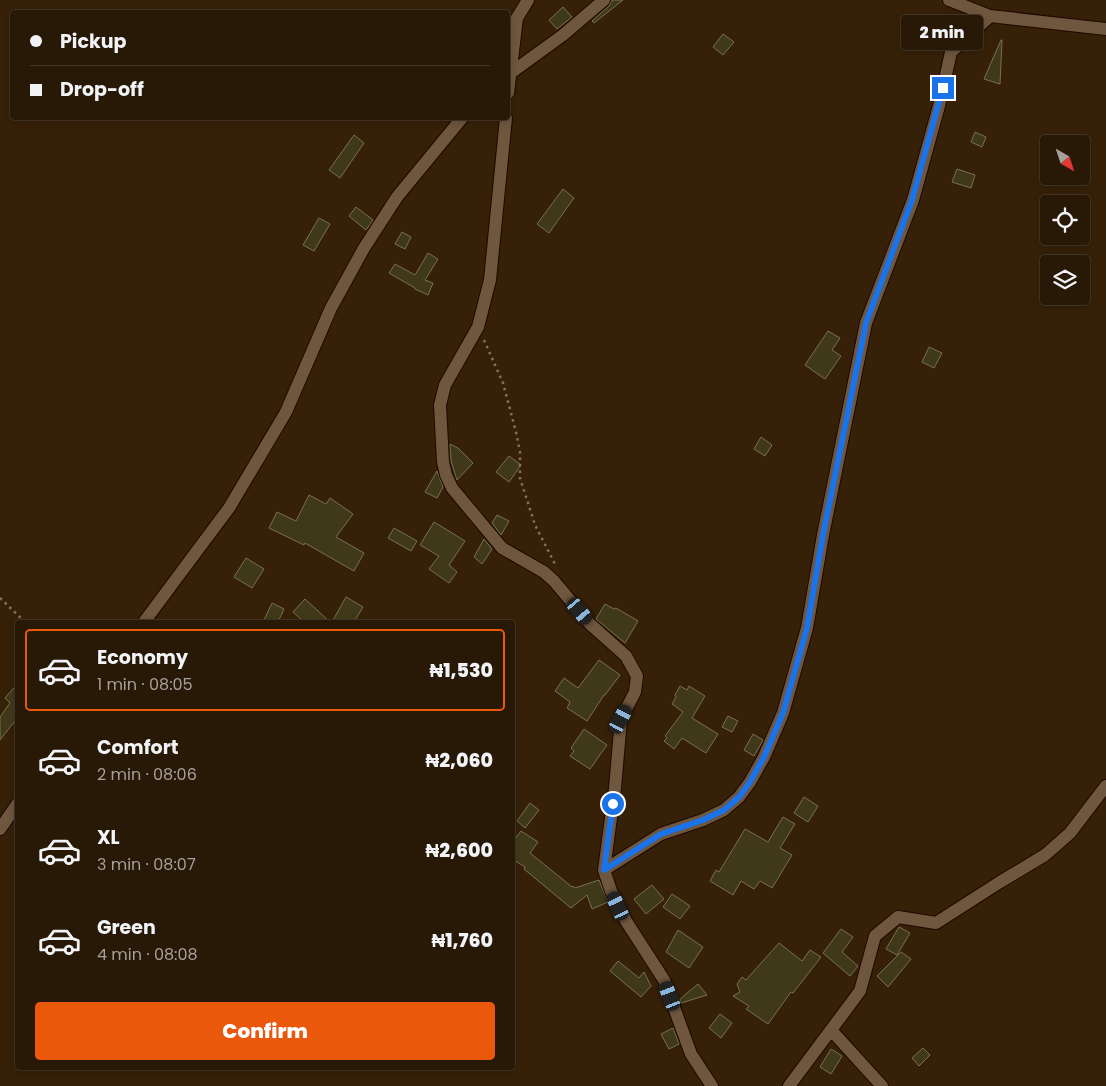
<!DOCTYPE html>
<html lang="en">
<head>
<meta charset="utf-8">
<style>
	:root { --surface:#281806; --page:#342514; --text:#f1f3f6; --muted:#a5a09b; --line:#443728; --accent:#ea580c }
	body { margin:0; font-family:Poppins,sans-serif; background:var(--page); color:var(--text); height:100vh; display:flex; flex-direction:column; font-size:19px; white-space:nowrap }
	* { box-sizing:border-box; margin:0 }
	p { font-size:16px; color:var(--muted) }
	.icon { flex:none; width:28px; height:28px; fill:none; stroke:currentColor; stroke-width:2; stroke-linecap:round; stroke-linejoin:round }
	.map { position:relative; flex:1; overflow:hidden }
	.sheet { position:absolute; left:15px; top:620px; width:500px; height:450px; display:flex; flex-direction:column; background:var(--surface); border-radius:5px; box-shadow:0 2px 8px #0003,0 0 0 1px var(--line) }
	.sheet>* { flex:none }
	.hud { position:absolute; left:10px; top:10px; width:500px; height:110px; border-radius:5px; box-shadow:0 2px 8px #0003,0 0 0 1px var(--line); display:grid; align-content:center; height:110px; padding:0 20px; background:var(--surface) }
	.needle { width:32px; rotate:141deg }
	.tools { position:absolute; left:1040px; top:135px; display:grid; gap:10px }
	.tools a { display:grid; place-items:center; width:50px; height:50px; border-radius:5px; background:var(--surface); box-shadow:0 2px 8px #0003,0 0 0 1px var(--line); font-size:25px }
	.end { position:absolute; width:22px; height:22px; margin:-11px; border:6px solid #1a73e8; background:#fff; box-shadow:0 0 0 2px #fff }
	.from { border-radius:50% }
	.bubble { position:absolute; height:35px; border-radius:5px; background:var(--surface); box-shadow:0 2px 8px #0003,0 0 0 1px var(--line); font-size:16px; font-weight:800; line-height:35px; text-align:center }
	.car { position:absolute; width:15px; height:30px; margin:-15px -8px; border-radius:6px; box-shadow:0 0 4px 1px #0007; background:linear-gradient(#222 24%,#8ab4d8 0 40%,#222 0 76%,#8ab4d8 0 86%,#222 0) }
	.hud b { display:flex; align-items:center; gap:18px; height:48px; font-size:19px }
	.hud b+b { border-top:1px solid var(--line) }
	.hud i { width:12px; height:12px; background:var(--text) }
	ul { padding:9px 0 0; list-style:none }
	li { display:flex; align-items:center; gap:15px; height:82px; margin:0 10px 8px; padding:0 10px; border:2px solid transparent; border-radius:5px }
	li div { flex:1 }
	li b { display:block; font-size:19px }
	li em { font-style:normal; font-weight:800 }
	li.active { border-color:var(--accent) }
	li>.icon { width:45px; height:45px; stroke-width:1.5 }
	.action { display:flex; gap:10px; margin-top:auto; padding:10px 20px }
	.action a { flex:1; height:58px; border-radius:5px; background:var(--accent); color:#fff; font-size:20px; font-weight:800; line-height:58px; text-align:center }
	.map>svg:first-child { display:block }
	.building { fill:#403919; stroke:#787150 }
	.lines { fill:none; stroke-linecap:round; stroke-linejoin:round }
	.street-casing { stroke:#1d0800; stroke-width:14 }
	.path { stroke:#83705d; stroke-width:2.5; stroke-dasharray:2.5 4; stroke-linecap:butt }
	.street { stroke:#6f563e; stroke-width:12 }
	.route { stroke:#1a73e8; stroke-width:6 }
</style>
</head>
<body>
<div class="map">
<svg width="1106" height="1086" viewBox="0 0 1106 1086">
	<rect width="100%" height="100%" fill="#362008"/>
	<path class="building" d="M612,0H623L594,23L592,21L609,6Z
		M563,7L572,17L557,29L549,20Z
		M723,34L734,42L723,55L713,47Z
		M1001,40H1002L1000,84L984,79Z
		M975,132L986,137L982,147L971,142Z
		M354,135L364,143L340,178L329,170Z
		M957,169L975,175L971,188L952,182Z
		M563,189L574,198L549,233L537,224Z
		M356,207L373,220L366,230L349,216Z
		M319,218L330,224L314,251L303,245Z
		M402,232L411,237L405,249L395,244Z
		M428,253L438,259L425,280L433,283L428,295L415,289V288L389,273L395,264L415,275Z
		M828,331L840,338L832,350L841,356L825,379L805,365Z
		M929,347L942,353L934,368L922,362Z
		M761,437L772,445L765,456L754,449Z
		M450,444L458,448L473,463L457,480L451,461Z
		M509,456L521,465L509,482L496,472Z
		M437,471L443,487L437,498L425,492Z
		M309,495L326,504L330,498L353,514L336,537L364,553L354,571L305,543L304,545L269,528L277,512L296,521Z
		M497,515L509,521L501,535L492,523Z
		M434,522L465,541L449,565L457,572L449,583L429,569L439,556L420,545Z
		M394,528L417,541L411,551L388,538Z
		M484,539L492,549L482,564L474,557Z
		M246,558L264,569L252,588L234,577Z
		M346,597L363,607L354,622H332Z
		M305,599L330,622H304L293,612Z
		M272,603L284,609L278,622H263Z
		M605,604L614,609L616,608L638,621L625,643L596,619Z
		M599,660L620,675L605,695H604L587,721L567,708L570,702L555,691L564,678L578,688Z
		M18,683V717L0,740V717L10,703L5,698Z
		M680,686L687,690L689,686L705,696L692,718L718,734L706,753L682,738L674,749L664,741L667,738L665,736L683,712L672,704L676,697L675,695Z
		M728,716L738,721L732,732L722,727Z
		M584,729L607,745L590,769L570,756L574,751L571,748Z
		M753,734L763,740L754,756L744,750Z
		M804,797L818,806L808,822L794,813Z
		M530,803L539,810L525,828L517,821Z
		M783,817L795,824L780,848L792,855L772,888L760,881L754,889L741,881L733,895L710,881L716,870L719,872L745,829L768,842Z
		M521,831L538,842L530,853L572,887L573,886L575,888L599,880L608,902L592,909L587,895L571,908L524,869L525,867L512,859V843Z
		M652,885L664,899L646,914L634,899Z
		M672,894L690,906L680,919L663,907Z
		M899,927L910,933L897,955L886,949Z
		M841,929L853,937L842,952L858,966L850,976L823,953Z
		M678,930L703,947L689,968L666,952Z
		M779,943L802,961L810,950L821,957L793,993L791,992L768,1024L746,1009L749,1006L733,996L740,992L737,984L742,977L746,980Z
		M901,952L911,959L888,987L877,976Z
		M618,961L639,978L644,972L651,986L641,997L610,971Z
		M698,984L707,995L681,1003L680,999Z
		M720,1014L732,1023L721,1038L709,1028Z
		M673,1028L679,1044L669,1049L661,1034Z
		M923,1048L930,1055L919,1066L912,1058Z
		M831,1049L842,1056L831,1074L820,1067Z"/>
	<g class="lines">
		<g class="street-casing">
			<path id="street" d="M949,0L990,16L1106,29
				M508,75L563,35L604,0
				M508,93L517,18L528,0
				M506,118L490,280L478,327L445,385L440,405L443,462L446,475L452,488L502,548L544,572L554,581L590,624L626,656L637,676L635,692L621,719L615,788L604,870L611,891L626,921L664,980L691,1054L712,1086
				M144,622L229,508L286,412L331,308L364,248L397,197L462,118
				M0,829L18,803
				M604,870L661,834L703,820L724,810L739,797L750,782L764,757L783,713L807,628L823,535L866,323L913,200L939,106L951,52L990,16
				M831,1030L882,1086
				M789,1086L860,991L875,936L898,917L936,923L1000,882L1045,855L1070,833L1106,786"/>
		</g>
		<path class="path" d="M484,340L503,383L516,432L520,452V478L535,525L555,564
			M0,598L25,622"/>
		<use href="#street" class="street"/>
	</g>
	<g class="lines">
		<path class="route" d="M613,804L604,870L661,834L703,820L724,810L739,797L750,782L764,757L783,713L807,628L823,535L866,323L912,200L943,88"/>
	</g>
</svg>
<div class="tools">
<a><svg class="needle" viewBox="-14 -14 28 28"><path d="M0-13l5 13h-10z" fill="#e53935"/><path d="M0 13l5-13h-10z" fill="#a5a09b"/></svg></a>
<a><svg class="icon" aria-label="locate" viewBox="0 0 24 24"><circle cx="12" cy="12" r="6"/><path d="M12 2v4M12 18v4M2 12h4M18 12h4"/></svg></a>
<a><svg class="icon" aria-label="layers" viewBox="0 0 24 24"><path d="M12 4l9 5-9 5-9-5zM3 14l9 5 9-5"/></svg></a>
</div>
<i class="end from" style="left:613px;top:804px"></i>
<i class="end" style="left:943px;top:88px"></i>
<div class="bubble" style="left:901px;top:15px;width:82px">2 min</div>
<i class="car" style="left:580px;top:611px;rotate:140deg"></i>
<i class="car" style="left:621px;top:719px;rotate:28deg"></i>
<i class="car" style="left:618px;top:906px;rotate:335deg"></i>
<i class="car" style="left:670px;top:996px;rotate:339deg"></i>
<div class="hud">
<b><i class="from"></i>Pickup</b>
<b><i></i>Drop-off</b>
</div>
<section class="sheet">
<ul>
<li class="active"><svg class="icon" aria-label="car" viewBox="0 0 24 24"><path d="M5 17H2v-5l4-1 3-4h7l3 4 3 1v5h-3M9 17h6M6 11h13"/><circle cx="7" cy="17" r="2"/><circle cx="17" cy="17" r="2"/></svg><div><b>Economy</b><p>1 min · 08:05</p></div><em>₦1,530</em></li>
<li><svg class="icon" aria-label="car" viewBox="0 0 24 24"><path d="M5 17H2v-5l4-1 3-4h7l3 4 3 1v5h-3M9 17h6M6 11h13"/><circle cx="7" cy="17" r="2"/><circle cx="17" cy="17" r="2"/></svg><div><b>Comfort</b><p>2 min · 08:06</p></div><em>₦2,060</em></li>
<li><svg class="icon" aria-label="car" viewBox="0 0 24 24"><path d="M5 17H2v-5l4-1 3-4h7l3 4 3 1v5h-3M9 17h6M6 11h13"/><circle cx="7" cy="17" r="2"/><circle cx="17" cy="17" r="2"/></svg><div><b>XL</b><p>3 min · 08:07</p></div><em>₦2,600</em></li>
<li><svg class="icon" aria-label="car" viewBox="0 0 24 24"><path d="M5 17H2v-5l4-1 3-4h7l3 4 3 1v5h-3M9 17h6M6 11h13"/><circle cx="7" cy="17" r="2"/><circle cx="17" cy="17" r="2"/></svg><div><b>Green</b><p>4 min · 08:08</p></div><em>₦1,760</em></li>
</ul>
<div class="action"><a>Confirm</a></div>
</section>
</div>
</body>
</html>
